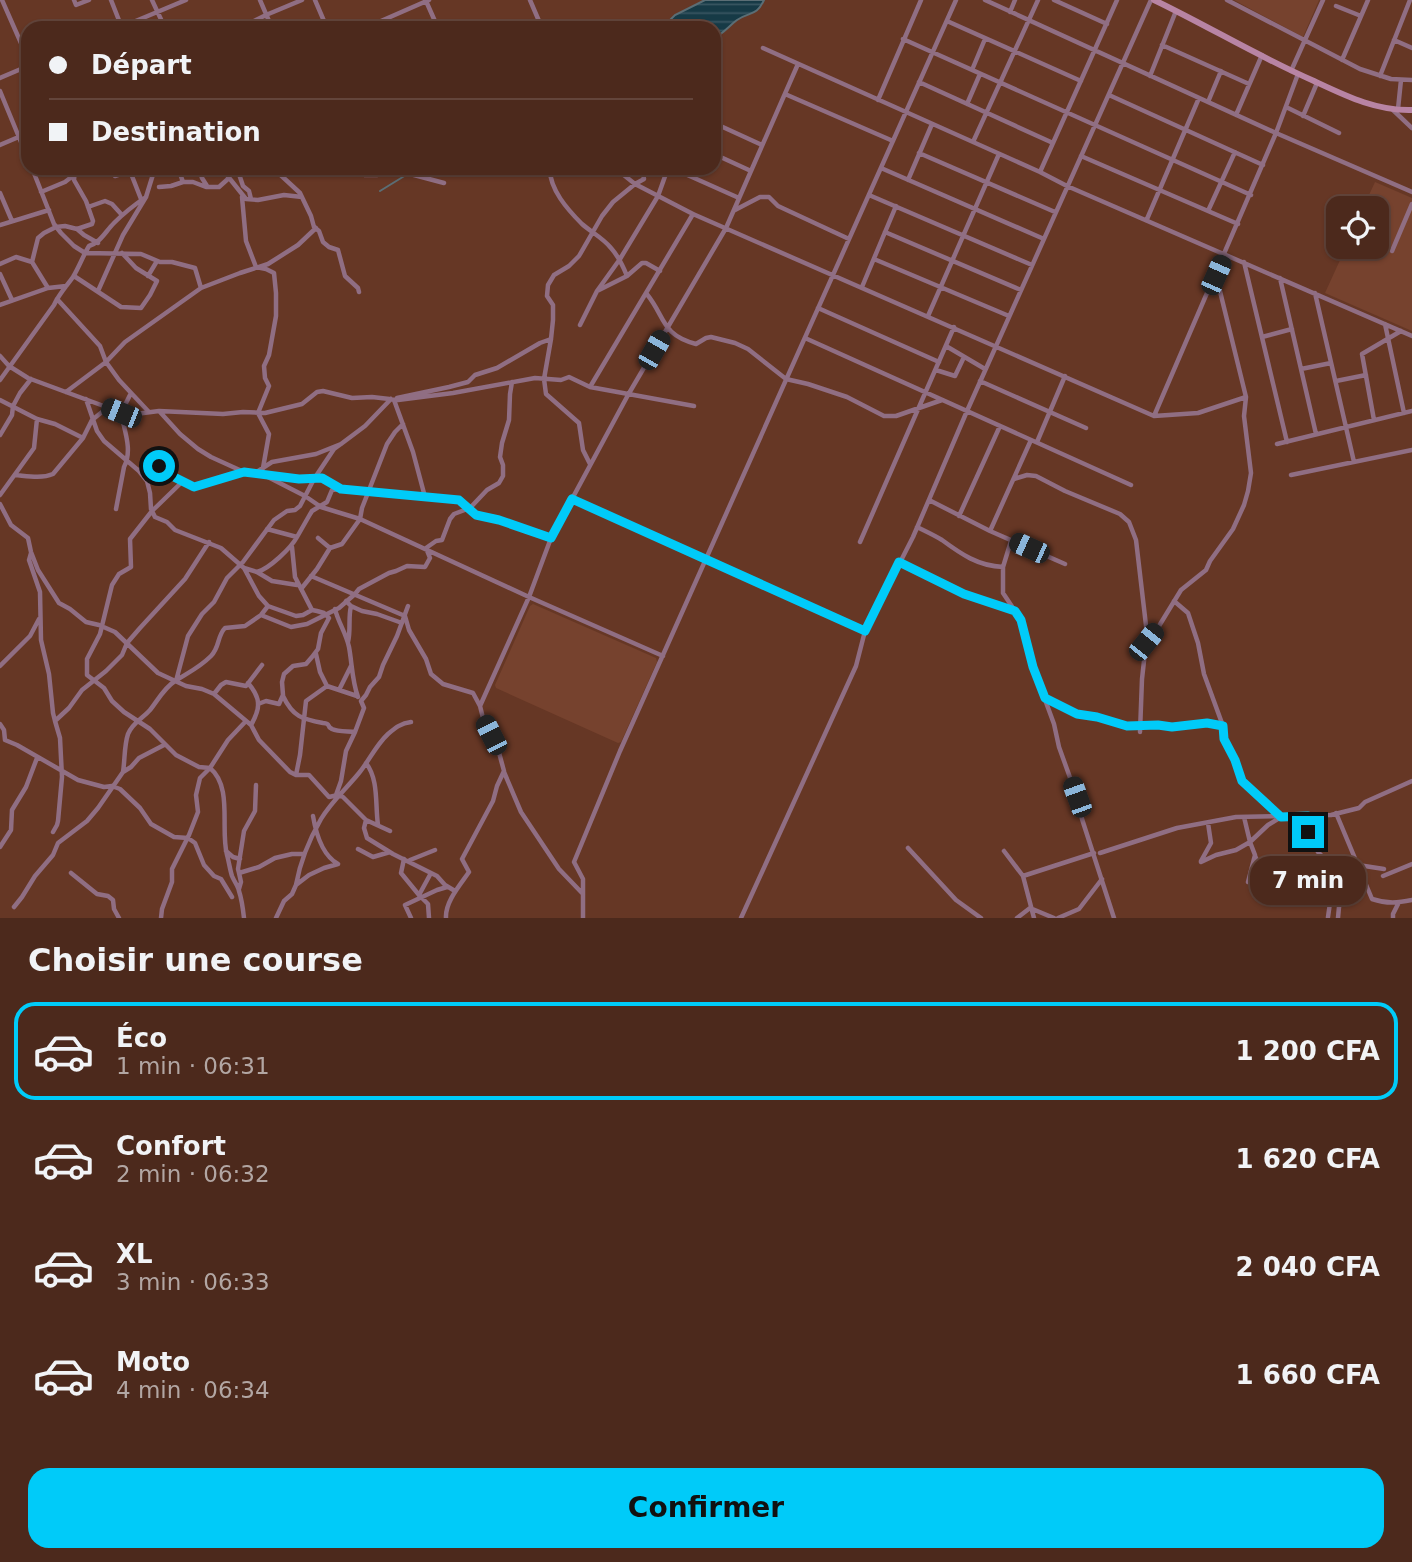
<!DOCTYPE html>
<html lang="fr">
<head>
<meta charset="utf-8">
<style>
	:root { --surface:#4c291c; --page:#563529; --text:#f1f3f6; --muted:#b2a6a3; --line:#63453b; --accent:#00cbf9 }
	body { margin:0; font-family:"DejaVu Sans",sans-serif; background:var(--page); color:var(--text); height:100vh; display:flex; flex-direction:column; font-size:26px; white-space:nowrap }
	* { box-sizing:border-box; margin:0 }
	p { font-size:23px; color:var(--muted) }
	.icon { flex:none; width:38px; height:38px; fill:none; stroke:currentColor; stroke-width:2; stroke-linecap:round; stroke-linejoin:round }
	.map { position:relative; height:918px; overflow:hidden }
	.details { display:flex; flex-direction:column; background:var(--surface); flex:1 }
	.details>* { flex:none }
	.hud { position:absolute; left:21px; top:21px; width:700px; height:154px; border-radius:21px; box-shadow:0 2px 5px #0004,0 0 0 2px var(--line); display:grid; align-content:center; height:154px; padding:0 28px; background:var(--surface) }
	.tools { position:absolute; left:1326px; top:196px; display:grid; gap:14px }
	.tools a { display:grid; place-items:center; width:63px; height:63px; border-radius:14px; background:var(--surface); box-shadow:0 2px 5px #0004,0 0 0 2px var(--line); font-size:35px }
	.end { position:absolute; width:32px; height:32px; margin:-16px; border:9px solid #00cbf9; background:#111; box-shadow:0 0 0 4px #111 }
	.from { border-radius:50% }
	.bubble { position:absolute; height:49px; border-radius:21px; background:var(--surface); box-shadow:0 2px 5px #0004,0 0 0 2px var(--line); font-size:23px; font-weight:800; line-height:49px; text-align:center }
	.car { position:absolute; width:21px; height:42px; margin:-21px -10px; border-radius:9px; box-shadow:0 0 5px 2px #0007; background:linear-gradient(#222 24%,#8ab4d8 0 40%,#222 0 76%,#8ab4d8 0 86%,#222 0) }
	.hud b { display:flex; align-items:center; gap:24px; height:66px; font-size:26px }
	.hud b+b { border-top:2px solid var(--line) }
	.hud i { width:18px; height:18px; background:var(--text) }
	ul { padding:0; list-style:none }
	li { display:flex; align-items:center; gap:21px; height:98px; margin:0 14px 10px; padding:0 14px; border:4px solid transparent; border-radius:21px }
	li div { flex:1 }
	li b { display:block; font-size:26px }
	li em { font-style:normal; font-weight:800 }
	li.selected { border-color:var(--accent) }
	li>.icon { width:63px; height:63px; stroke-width:1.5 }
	h2 { padding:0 28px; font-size:32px; line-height:84px }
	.cta { display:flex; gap:14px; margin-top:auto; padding:14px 28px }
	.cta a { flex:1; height:80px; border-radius:21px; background:var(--accent); color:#111; font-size:28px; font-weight:800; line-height:80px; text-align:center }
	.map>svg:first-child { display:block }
	.built { fill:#76422e }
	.water { fill:url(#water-rules); stroke:#5b6e75; stroke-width:2 }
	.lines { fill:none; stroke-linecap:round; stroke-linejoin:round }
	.stream { stroke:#5b6e75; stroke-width:2 }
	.street { stroke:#906e83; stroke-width:4.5 }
	.secondary { stroke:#b884a4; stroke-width:6 }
	.route { stroke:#00cbf9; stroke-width:9 }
</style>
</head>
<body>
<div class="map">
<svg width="1412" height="918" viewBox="0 0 1412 918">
	<defs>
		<pattern id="water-rules" width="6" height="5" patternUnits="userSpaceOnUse" patternTransform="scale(1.75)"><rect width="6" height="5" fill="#163a46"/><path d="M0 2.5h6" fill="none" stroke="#395661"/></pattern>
	</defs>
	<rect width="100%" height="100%" fill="#663725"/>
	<path class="built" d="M1234,0H1319L1303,37Z
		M1375,182L1412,198V331L1325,293L1346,247H1377V208H1363Z
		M533,604L656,658L657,662L621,742L618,743L496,688L495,685L530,606Z"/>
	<path class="water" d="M705,0H764C756,17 750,11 737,20C729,26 723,34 714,38V28H667L668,22L675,15Z"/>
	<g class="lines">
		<path class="stream" d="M414,172L431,168
			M380,191L406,175"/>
		<path class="street" d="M2,0L28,59
			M74,0L76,5L89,0
			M111,0L122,28
			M152,0L165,28
			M260,0L272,28
			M315,0L327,28
			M530,0L542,28
			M985,0L1276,133L1412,192
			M1054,0L1107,24
			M1227,0L1360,69L1391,79L1412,80
			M426,1L438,28
			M1336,6L1361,16
			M1010,12L1015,0
			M947,21L1081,81
			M119,28L186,0
			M240,28L266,15L302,0
			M365,28L429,0
			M903,39L1251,195
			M1394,40L1412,48
			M1162,45L1249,84
			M763,48L1040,172L1067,186L1412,336
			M1342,60L1368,0
			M972,70L985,39
			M1291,71L1323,0
			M1150,76L1176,11
			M1380,76L1410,0
			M0,78L28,66
			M919,82L1053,143
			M0,91L28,159
			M785,94L893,141
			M1109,95L1263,165
			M878,100L921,0
			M1208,102L1221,71
			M967,104L980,74
			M1286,107L1339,133
			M1398,109L1401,80
			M1393,110L1412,128
			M1236,115L1262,55
			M1303,116L1317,83
			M714,123L762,145
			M973,142L1038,0
			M0,145L28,133
			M919,153L1055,212
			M714,154L751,171
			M1081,156L1238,224
			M32,168L54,224L61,233L74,246L85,253L141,254L160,262H172L195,268L201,288
			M178,168L183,182
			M199,168L202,178L207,186
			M223,168L226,174L246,199L258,200L284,195L302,197
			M237,168L243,186L249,191L251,199
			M273,168L300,193L311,216L314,227L319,231L323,242L329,247L338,250L345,276L358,288L359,292
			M341,168L365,175H377L385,171H399L444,183
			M550,168C549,189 568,210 582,224C591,232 603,238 611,248C619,257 623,266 627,276
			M615,168L635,184L693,214L1154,416L1198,413L1246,397
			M881,168L1044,239
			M674,169L739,198
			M130,171L141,199
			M1040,172L1117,0
			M115,176L138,168
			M908,180L932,124
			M159,187L171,186L183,182H193L206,187H219L229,178
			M41,192L65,182L74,175
			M0,193L12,221
			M869,195L1032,265
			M242,197L246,241L256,267L266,269L274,273L276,293V316L269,355L264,366L265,378L269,386L258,413L269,434L263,468
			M88,207L105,201L112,204L122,215
			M735,210L760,197H769L778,206L849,239
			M1208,211L1235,152
			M1147,219L1199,98
			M0,225L49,210
			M77,229L84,235L98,243
			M885,232L1021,290
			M1392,251L1412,204
			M874,259L1009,316
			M32,262L38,238L44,233L56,227L65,226L77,229L92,224L93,221L86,201L74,180L75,168
			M1244,262L1287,442
			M0,264L16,257L32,262L48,288
			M0,274L12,300
			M74,276L121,307L141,308L150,295L157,281L136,268L122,253
			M148,276L157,261
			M1280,278L1316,434
			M862,287L896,206
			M98,291L123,235L146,197L155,168
			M597,291L627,276L642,263H646L660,271
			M646,293C666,317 660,334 696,344L706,338L711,337L735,343L748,349L786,379L808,384L847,397L884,416H896L942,400
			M1315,293L1354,462
			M57,299L100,346L106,362L119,380L148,411
			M0,305L48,288L66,286
			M818,308L939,362
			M928,316L999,154
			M1385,324L1404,413
			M580,325L597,291L620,259L658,196L668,168
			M1262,337L1292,329
			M805,338L1131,485
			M946,346L985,369
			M0,356L9,366L28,378L128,415L159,411L223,414L243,412L265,413L302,404L317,392L323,391L352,398L372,397L398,400L453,393L535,378L561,380L569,377L590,387L694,406
			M1301,369L1331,363
			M936,370L955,376L964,357
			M0,380L54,305C59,294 66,287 73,277C79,267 83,256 89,246C101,242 105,232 114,223C124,213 134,205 146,197
			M980,381L1086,428
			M1336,381L1366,375
			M590,387L693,214
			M66,392L106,362L125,342L201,288L240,273L268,264L298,245L316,228
			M397,398L449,387L468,382L475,375L497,368L540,343L551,339
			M86,399L97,431L104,441L139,471L147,481L150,493L151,509L155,517L167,522L175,530L221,548L244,568L259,596L268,606L296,616L303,615L312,610L317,611L324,613L329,618L321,633L318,649L312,657L306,664L293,666L284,674L282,682L283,695L279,704L266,701L258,704
			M0,400L37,419L55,424L83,438
			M394,400L413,452L425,497
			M160,412L180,434L198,449L211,457L244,472L299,479L322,478L341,489L459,500L476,515L499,520L551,538
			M1154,416L1276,133L1298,74
			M1374,420L1362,354L1401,331
			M0,435L12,415L13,406L20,393L31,379
			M1037,442L1065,376
			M1277,444L1412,411
			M590,464L583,450L579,423L546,394L544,379L551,339L553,320V305L547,296L548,285L554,275L569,266L579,256L602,216L613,202L635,184L644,179L642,168
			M139,471L145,464L159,466L170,475L194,487L243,472
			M255,473L272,462L316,454L341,444L365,426L391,399
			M262,474L305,496L321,507L360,519L529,597L663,656
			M15,475C27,476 41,479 53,474L83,438L92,420L107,408
			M1291,475L1412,450
			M1014,479L1027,475L1036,476L1065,491L1120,514L1129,522L1136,540L1147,634L1142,679L1140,732
			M183,481L152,511L130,539L131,567L119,574L112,585L100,634L87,659V675L104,688L112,701L124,712L150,729L176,755L199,767L210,768C233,787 220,829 227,855C229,862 230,870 232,876C234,881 238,886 239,891C242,900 243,909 244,918
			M0,495L34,448L37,419
			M572,499L865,631
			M929,500L990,531L1065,564
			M0,504L11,525L28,538L31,552L38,570L59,603L70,609L86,622L99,625L115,632L158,673L186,686L202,689L214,694L251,725L259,740L290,772L296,775H309L329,797L338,795L343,797L366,820L390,831
			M116,509L124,467C133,450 124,430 121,413L131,393
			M959,516L1000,426
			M917,527C925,531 934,535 942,540C961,554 978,566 1003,567
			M990,531L1031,440
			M297,537L309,516L312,511L327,502L332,490L340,489
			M318,538L330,548
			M1011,541L1003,567V593L1021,620L1033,667L1054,724L1059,747L1077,797L1082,819L1114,918
			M860,542L954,327
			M292,547L295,577L312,610
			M31,553L29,560L40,592L41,640L49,674L53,713L55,721
			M899,562L964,594L1014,610
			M244,568L257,572L272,581L297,585
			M257,572C269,569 291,548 297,537L267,529
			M311,576L405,616L409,630L426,659L431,674L443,684L473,693L480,706L484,722L498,749L504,771L497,786L493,801L462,859L469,872C460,885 445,902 446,918
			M301,589L317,569L330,548L342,544L360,519L362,508L387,444L395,432L403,424
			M346,601L351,606C348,618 351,630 348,642
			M1174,601L1188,613L1198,643L1204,674L1223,726L1224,739L1235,760L1242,781L1281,817L1268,825L1250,842L1255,855L1248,882
			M351,606L362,611L377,614L402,623
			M335,609C338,622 346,633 349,647C352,663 352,681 358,697
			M261,615L291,627L307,624L339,608L355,594L359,589L389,573L396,571L407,566L425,567L430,558L426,548L436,541L442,540L450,519L454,514L470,508L487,490L499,483L503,476V465L500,457L502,443L509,420L510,394L512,382
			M1146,642L1159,626L1181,590L1206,570L1210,561L1233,529L1244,505L1248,491L1251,473L1244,416L1246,397L1216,275
			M316,654L320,672L327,686
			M0,666L30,636L39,619
			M176,681L188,636L202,614L214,602L227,578L243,562L274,520L287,511L295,510L300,506L314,479L334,449L341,444
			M248,683C261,698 261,708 251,725
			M339,690L351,666
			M214,694L221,685L226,682L246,686L262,665
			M283,696C293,717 302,719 323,723C332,724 325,725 332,729C338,732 349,731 355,732
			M1045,699L1077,714L1096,717L1127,726L1159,725L1172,727L1207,723L1223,726
			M480,706L529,597L551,538L628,395L726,228L798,64
			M0,724L4,730L5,740L17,745L78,780L104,787L112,786L120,789L140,808L151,824L174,837L188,838L195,843L204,865L214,876L221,879L232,897
			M366,763C379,780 375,805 378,825
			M123,772C125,760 124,746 128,734C132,723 143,718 150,710C158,700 164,688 175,681C189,672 199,668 211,656C220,647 217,636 225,628L245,626L261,615L268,606
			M504,772L521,812L559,869L583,894
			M296,775L300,755L306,701L327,686L357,696
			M337,795H336L341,781L346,751L355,732L364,708L361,701L366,695L370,687L379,677L383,665L397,636L408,606
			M1336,813L1372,899C1387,904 1398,903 1412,900
			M313,816C316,834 322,855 338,864
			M1308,816V832L1318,852L1350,885
			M366,820L364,828L367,838L393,854L437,876L445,885L455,891
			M53,832L57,825L58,821L62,777L60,738L55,721L69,708L82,690L106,671L122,655L127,643L140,628L185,579L209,542
			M0,847L11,830L12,810L26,787L37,758
			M908,848L956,900L981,918
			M358,849L373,857L390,852
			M226,851L233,857L240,859
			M1004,851L1023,876L1034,918
			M1100,853L1177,828L1236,817L1331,815L1359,808L1365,802L1412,781
			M1255,856L1271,892
			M404,859L401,873L419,895
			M410,860L435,850
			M1201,861L1211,843L1208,823
			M1201,862L1216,855L1236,850L1250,842L1244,817
			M71,873L97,894L108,896L113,900L114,909L119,918
			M239,873L238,869L244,831L255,811L256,785
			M1023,876L1094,853
			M1383,876L1412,864
			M296,885C300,862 309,840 321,819C331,802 346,789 359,773C369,761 376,745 388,734C395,728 401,723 411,722
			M239,889L241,882L239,873L259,867L275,858L292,854H304
			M14,907L22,897L35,876L53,855L58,843L87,821L98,808L123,772L131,767L139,758L164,745
			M1328,917L1330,903L1328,887L1336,870
			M161,918L162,909L172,882V869L189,835L198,812L196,795L200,778L210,768L228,740L246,721
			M276,918L284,901L292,894L296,885L309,875L324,868L338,864
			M411,918L405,905L437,890L447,887
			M429,918L428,904L419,895L431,873
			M583,918V879L574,862L620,751L956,0
			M741,918L856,666L865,631L913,537L967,411L1151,0
			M1017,918L1030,908L1054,918
			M1058,918L1079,909L1102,879
			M1338,918L1339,907L1358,865L1384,869
			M1393,918V914L1398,904"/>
		<path class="secondary" d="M1154,0C1208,26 1259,57 1314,81C1346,96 1376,111 1412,110"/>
	</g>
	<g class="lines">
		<path class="route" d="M159,466L170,475L194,487L244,472L299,479L322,478L341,489L459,500L476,515L499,520L551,538L572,499L865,631L899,562L964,594L1015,611L1021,620L1033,667L1045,698L1077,714L1097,717L1127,726L1158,725L1172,727L1207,723L1223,726L1224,739L1235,760L1242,781L1281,817L1308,816V832"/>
	</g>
</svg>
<div class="tools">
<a><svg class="icon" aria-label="locate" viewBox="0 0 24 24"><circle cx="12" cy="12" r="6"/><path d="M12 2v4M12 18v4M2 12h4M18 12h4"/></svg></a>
</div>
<i class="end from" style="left:159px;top:466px"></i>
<i class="end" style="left:1308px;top:832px"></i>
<div class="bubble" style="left:1250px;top:856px;width:116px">7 min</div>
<i class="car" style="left:1216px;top:275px;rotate:24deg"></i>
<i class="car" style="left:654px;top:350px;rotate:30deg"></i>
<i class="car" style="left:121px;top:413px;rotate:292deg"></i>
<i class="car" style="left:1029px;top:548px;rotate:294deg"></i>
<i class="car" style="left:1146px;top:642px;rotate:39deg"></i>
<i class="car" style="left:491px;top:735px;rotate:333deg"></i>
<i class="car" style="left:1077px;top:797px;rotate:340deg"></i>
<div class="hud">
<b><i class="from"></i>Départ</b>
<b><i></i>Destination</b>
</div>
</div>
<section class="details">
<h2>Choisir une course</h2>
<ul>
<li class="selected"><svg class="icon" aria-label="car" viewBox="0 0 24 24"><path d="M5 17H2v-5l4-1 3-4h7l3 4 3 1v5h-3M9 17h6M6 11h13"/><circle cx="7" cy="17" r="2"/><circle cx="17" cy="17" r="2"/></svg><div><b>Éco</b><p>1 min · 06:31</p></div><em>1 200 CFA</em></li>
<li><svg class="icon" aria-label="car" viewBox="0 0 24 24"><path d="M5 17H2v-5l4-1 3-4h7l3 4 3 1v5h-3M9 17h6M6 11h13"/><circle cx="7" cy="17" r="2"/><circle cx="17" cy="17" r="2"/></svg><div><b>Confort</b><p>2 min · 06:32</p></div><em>1 620 CFA</em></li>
<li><svg class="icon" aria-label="car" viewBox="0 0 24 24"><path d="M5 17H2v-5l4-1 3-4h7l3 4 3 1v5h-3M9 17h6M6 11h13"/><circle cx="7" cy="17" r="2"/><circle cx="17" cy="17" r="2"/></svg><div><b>XL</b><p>3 min · 06:33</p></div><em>2 040 CFA</em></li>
<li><svg class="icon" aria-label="car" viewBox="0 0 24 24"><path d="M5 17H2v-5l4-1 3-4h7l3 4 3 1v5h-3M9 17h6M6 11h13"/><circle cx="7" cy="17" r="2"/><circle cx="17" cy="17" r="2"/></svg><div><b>Moto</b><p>4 min · 06:34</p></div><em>1 660 CFA</em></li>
</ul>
<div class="cta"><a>Confirmer</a></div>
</section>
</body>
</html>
